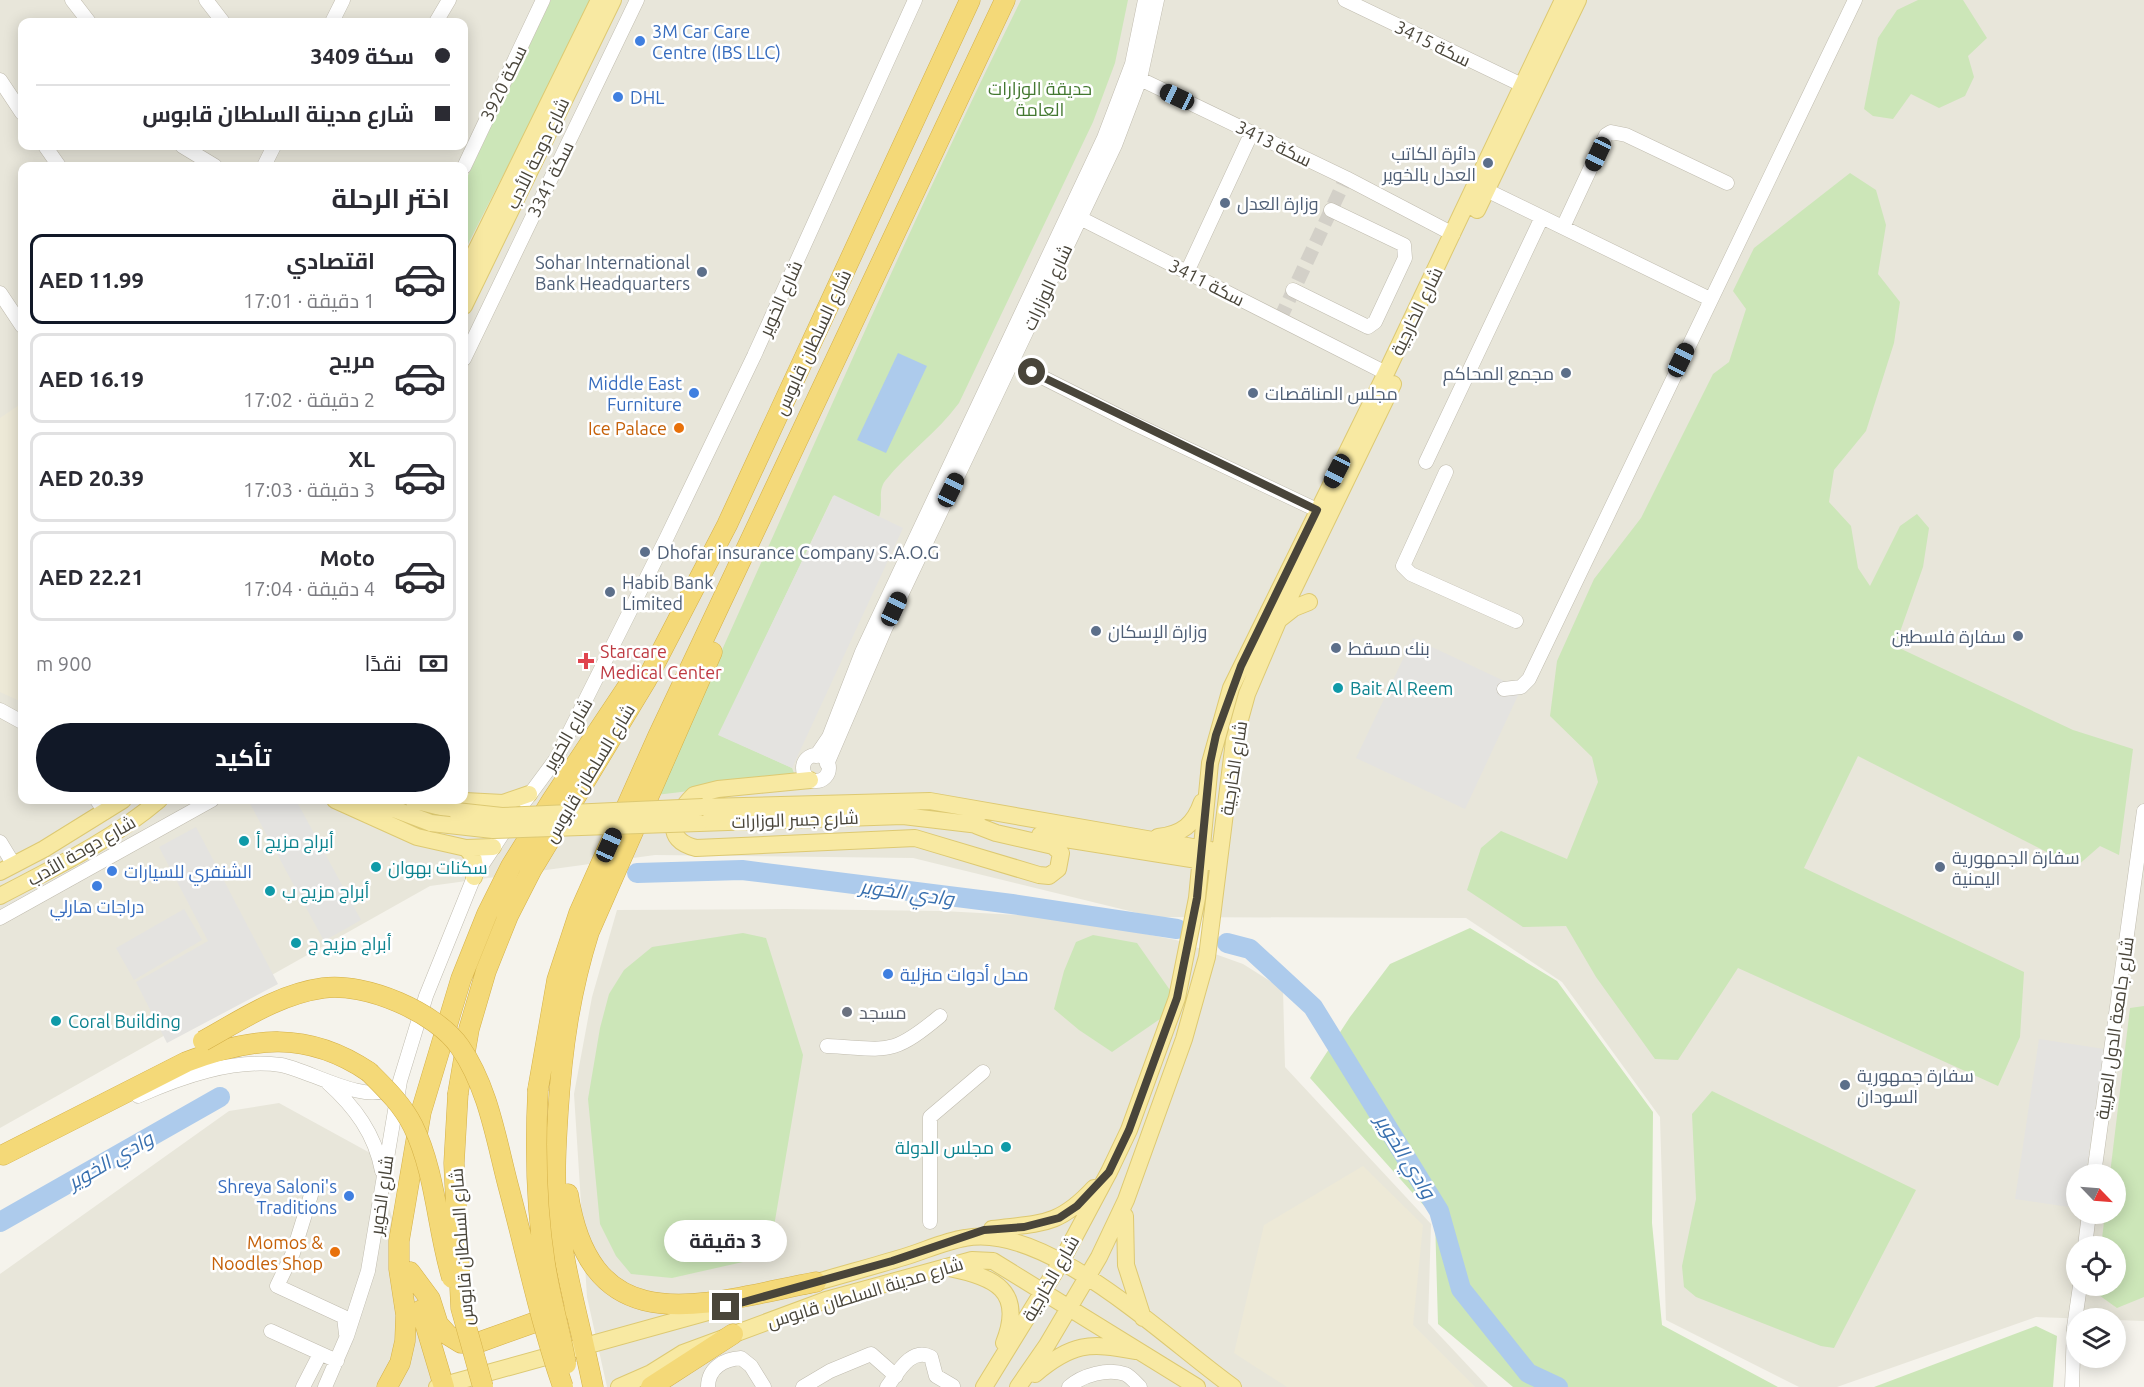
<!DOCTYPE html>
<html lang="ar">
<head>
<meta charset="utf-8">
<style>
	:root { --surface:#fff; --page:#f7f7f7; --text:#2b2b33; --muted:#7c7c81; --line:#e1e1e2; --accent:#111827 }
	body { margin:0; font-family:Ubuntu,Cairo,sans-serif; background:var(--page); color:var(--text); direction:rtl; height:100vh; display:flex; flex-direction:column; font-size:22px; white-space:nowrap }
	* { box-sizing:border-box; margin:0 }
	p { font-size:20px; color:var(--muted) }
	.icon { flex:none; width:33px; height:33px; fill:none; stroke:currentColor; stroke-width:2; stroke-linecap:round; stroke-linejoin:round }
	.map { position:relative; flex:1; overflow:hidden; direction:ltr }
	.sheet { position:absolute; left:18px; top:162px; width:450px; height:642px; display:flex; flex-direction:column; background:var(--surface); border-radius:12px; box-shadow:0 3px 15px #0003; direction:rtl }
	.sheet>* { flex:none }
	.top-card { position:absolute; left:18px; top:18px; width:450px; height:132px; border-radius:12px; box-shadow:0 3px 15px #0003; direction:rtl; display:grid; align-content:center; height:132px; padding:0 18px; background:var(--surface) }
	.needle { width:39px; rotate:115deg }
	.buttons { position:absolute; left:2066px; top:1164px; display:grid; gap:12px }
	.buttons a { display:grid; place-items:center; width:60px; height:60px; border-radius:50%; background:var(--surface); box-shadow:0 3px 15px #0003; font-size:30px }
	.end { position:absolute; width:27px; height:27px; margin:-14px; border:8px solid #49453a; background:#fff; box-shadow:0 0 0 3px #fff }
	.from { border-radius:50% }
	.bubble { position:absolute; height:42px; border-radius:21px; background:var(--surface); box-shadow:0 3px 15px #0003; font-size:20px; font-weight:700; line-height:42px; text-align:center; direction:rtl }
	.car { position:absolute; width:18px; height:36px; margin:-18px -9px; border-radius:8px; box-shadow:0 0 4px 2px #0007; background:linear-gradient(#222 24%,#8ab4d8 0 40%,#222 0 76%,#8ab4d8 0 86%,#222 0) }
	.top-card b { display:flex; align-items:center; gap:21px; height:57px; font-size:22px }
	.top-card b+b { border-top:2px solid var(--line) }
	.top-card i { width:15px; height:15px; background:var(--text) }
	ul { padding:0; list-style:none }
	li { display:flex; align-items:center; gap:18px; height:90px; margin:0 12px 9px; padding:0 6px; border:3px solid var(--line); border-radius:12px }
	li div { flex:1 }
	li b { display:block; font-size:22px }
	li em { font-style:normal; font-weight:700 }
	li.current { border-color:var(--accent) }
	li>.icon { width:54px; height:54px; stroke-width:1.5 }
	h2 { padding:0 18px; font-size:27px; line-height:72px }
	.pay { display:flex; align-items:center; gap:15px; height:66px; padding:0 18px; font-size:22px }
	.pay p { margin-inline-start:auto }
	.button { display:flex; gap:12px; margin-top:auto; padding:12px 18px }
	.button a { flex:1; height:69px; border-radius:36px; background:var(--accent); color:#fff; font-size:24px; font-weight:700; line-height:69px; text-align:center }
	.map>svg:first-child { display:block }
	.residential { fill:#e8e6da; fill-rule:evenodd }
	.education { fill:#ede9d7 }
	.green { fill:#cce6b8 }
	.parking { fill:#e4e3e0 }
	.water { fill:#adcbec }
	.lines { fill:none; stroke-linecap:round; stroke-linejoin:round }
	.river { stroke:#adcbec; stroke-width:20 }
	.minor-tunnel { stroke:#d3d0c8; stroke-width:14; stroke-dasharray:14 7; stroke-linecap:butt }
	.minor-casing { stroke:#c0bcaf; stroke-width:15 }
	.major-casing { stroke:#ddc972; stroke-width:18 }
	.highway-casing { stroke:#d4b047; stroke-width:21 }
	.minor { stroke:#fff; stroke-width:14 }
	.major { stroke:#f8e9a2; stroke-width:16 }
	.highway { stroke:#f4d978; stroke-width:20 }
	.major-bridge-casing { stroke:#ddc972; stroke-width:18; stroke-linecap:butt }
	.highway-bridge-casing { stroke:#d4b047; stroke-width:21; stroke-linecap:butt }
	.major-bridge { stroke:#f8e9a2; stroke-width:16 }
	.highway-bridge { stroke:#f4d978; stroke-width:20 }
	.route { stroke:#49453a; stroke-width:8 }
	.shop-dot { fill:#3f7fe0; stroke:#fff; stroke-width:2 }
	.service-dot { fill:#5c6f8a; stroke:#fff; stroke-width:2 }
	.food-dot { fill:#e8710a; stroke:#fff; stroke-width:2 }
	.health-dot { fill:#e0444e; stroke:#fff; stroke-width:2 }
	.culture-dot { fill:#0f9aa8; stroke:#fff; stroke-width:2 }
	.worship-dot { fill:#6b7280; stroke:#fff; stroke-width:2 }
	.labels { text-anchor:middle; dominant-baseline:central; stroke-width:5; stroke-linejoin:round; paint-order:stroke }
	.shop-label { font-size:18px; fill:#366cbe; stroke:#fff; text-anchor:start }
	.street-label { font-size:18px; fill:#49453a; stroke:#fff }
	.park-label { font-size:18px; fill:#437830; stroke:#fff }
	.service-label { font-size:18px; fill:#4e5e75; stroke:#fff; text-anchor:start }
	.food-label { font-size:18px; fill:#c56008; stroke:#fff; text-anchor:end }
	.health-label { font-size:18px; fill:#be3a42; stroke:#fff; text-anchor:start }
	.culture-label { font-size:18px; fill:#0d838f; stroke:#fff; text-anchor:start }
	.worship-label { font-size:18px; fill:#5b616d; stroke:#fff; text-anchor:start }
	.water-label { font-size:20px; font-style:italic; fill:#3970af; stroke:#fff }
</style>
</head>
<body>
<div class="map">
<svg width="2144" height="1387" viewBox="0 0 2144 1387">
	<rect width="100%" height="100%" fill="#f5f3ec"/>
	<path class="residential" d="M0,0H2144V1321L2036,1317L1837,1387H1799L1666,1320L1660,1117L1562,982L1466,918L1154,917L913,858L655,855L430,886L0,1128ZM22,22H464V146H22ZM22,166H464V800H22ZM2076,1174H2115V1214H2076ZM2076,1246H2115V1286H2076Z
		M785,909L942,911L1058,917L1176,940L1243,964L1283,989L1285,1067L1431,1224L1428,1323L1488,1387H607L587,1297L574,1094L592,997L617,910Z
		M279,1103L372,1154L446,1387H0V1274L229,1111Z"/>
	<path class="education" d="M22,403V702L0,692V418Z
		M1363,1166L1423,1225L1413,1325L1475,1387H1287L1234,1353L1264,1225Z"/>
	<path class="green" d="M551,0H592L464,252V184Z
		M1021,0H1128L1115,63L1093,122L959,403C937,433 907,453 885,481C877,492 884,505 879,517L833,496L719,735L792,768L796,778L656,795C778,531 891,261 1021,0Z
		M1918,0H1963L1987,38L1968,56L1974,77L1965,96L1939,108L1911,94L1893,119L1873,116L1864,109L1878,38L1897,10Z
		M1850,173L1876,190L1886,225L1878,274L1900,302L1894,343L1866,431L1834,470L1829,502L1851,526L1858,568L1870,586L1900,526L1917,514L1929,528L1923,567L1895,646L2073,730L2133,749L2119,855L2100,846L2076,867L1858,756L1804,868L2024,972L2020,1037L1998,1086L1738,968L1678,1060L1655,1059L1596,977L1566,926L1523,927L1467,890L1481,848L1501,831L1567,859L1598,782L1592,757L1550,716L1557,661L1594,579L1641,518L1713,374L1729,362L1746,309L1733,291L1754,248Z
		M1470,928L1557,981L1653,1112L1652,1223L1662,1325L1778,1387H1513L1438,1324L1435,1218L1310,1078L1350,1017L1390,964Z
		M743,933L766,938L803,1055L769,1256L672,1278L631,1274L616,1256L600,1224L588,1099L600,1028L609,994L624,970L652,947Z
		M1093,935L1137,943L1172,993L1160,1019L1112,1052L1079,1030L1054,1009L1064,971L1076,942Z
		M2144,1006V1297L2117,1308L2096,1293L2097,1286H2115V1246H2101L2105,1214H2115V1174H2110L2130,1008Z
		M1712,1091L1916,1190L1834,1348L1821,1346L1696,1297L1684,1287L1682,1266L1696,1199L1692,1114Z
		M2036,1326L2057,1336L2053,1387H1874Z"/>
	<path class="parking" d="M834,495L903,528L792,768L718,735Z
		M1413,638L1521,689L1465,809L1356,758Z
		M248,800H294L297,802L361,920L324,941Z
		M196,827L278,984L167,1043L136,982L208,941L159,847Z
		M184,909L202,940L134,980L116,948Z
		M2039,1039L2104,1049L2086,1174H2076V1208L2015,1199Z"/>
	<path class="water" d="M898,353L927,366L886,453L857,440Z"/>
	<g class="lines">
		<path class="river" d="M637,873L742,870L1012,904L1177,929
			M1227,943L1250,949L1313,1007L1439,1211L1461,1289L1528,1373L1558,1387
			M0,1222L220,1097"/>
		<path class="minor-tunnel" d="M1280,319L1346,178"/>
		<g class="minor-casing">
			<path id="minor" d="M72,0L89,22
				M206,0L223,22
				M1345,0L1522,85
				M332,22L343,0
				M436,22L449,0
				M1134,73L1140,79L1346,178L1453,234
				M0,80L22,113
				M45,146L59,166
				M182,146L215,166
				M264,166L274,146
				M464,167L543,0
				M1478,186L1710,299
				M1075,211L1080,218L1386,373
				M1563,227L1606,135L1611,132L1626,135L1727,183
				M1187,272L1252,132
				M1293,290L1368,327L1375,322L1405,258L1404,245L1331,210
				M0,293L22,326
				M1008,356L1012,362L1133,423L1317,510
				M464,359L637,0
				M1426,462L1542,217
				M1446,472L1403,566L1411,574L1516,621
				M1504,689L1521,687L1529,679L1855,0
				M0,710L22,722
				M803 768a13 13 0 1 1 26 0a13 13 0 1 1-26 0Z
				M816,756L829,737L862,652L1104,138L1132,64L1145,0
				M827,764L885,629L1115,145L1140,79L1157,0
				M97,800L105,812
				M525,801L556,759L666,539L754,356L915,0
				M0,842L14,865
				M0,918L212,800
				M827,1046C888,1049 891,1057 940,1016
				M327,1082C355,1107 375,1134 382,1171
				M138,1096C181,1077 234,1058 281,1065C309,1070 365,1105 391,1088
				M2094,1174L2144,811
				M311,1195L293,1253L277,1286L344,1317L346,1334
				M930,1222V1117L983,1072
				M2085,1246L2089,1214
				M271,1331L337,1361
				M303,1387L320,1354
				M325,1387L347,1336L368,1271L400,1081L426,996L474,877L509,824
				M708,1387C708,1368 724,1359 741,1358L751,1366L764,1387
				M803,1387L830,1371L871,1354L896,1376
				M887,1387C897,1374 911,1346 931,1357L936,1376L953,1386
				M1069,1387C1082,1375 1108,1368 1125,1374C1130,1376 1136,1383 1140,1387
				M2072,1387L2074,1327L2080,1286"/>
		</g>
		<g class="major-casing">
			<path id="major" d="M1477,210L1578,0
				M464,275L599,0
				M464,306L613,0
				M1280,619L1294,608L1309,602
				M810,780L718,789L694,795C674,815 661,839 696,848L915,838L1039,875L1049,876L1058,869L1061,853L1053,846L996,833L970,823
				M335,800L417,837L466,848L473,856L475,866L474,877
				M370,800L431,823
				M413,800L456,811
				M446,800L503,803L529,794
				M703,807L930,801L1210,850
				M699,823L903,816L979,825
				M1040,835L1210,862
				M1158,837C1182,834 1194,825 1202,802
				M466,848L493,847
				M0,872L44,849L123,800
				M0,896C55,867 112,840 159,800
				M1125,1216L1126,1265L1143,1318
				M992,1229C1040,1223 1058,1227 1094,1188
				M949,1268C994,1277 1025,1290 1004,1343
				M804,1286C837,1276 871,1267 904,1257C924,1251 945,1241 965,1238C1048,1222 1168,1341 1233,1387
				M1035,1374C1072,1343 1089,1342 1135,1351
				M437,1387L733,1305
				M619,1387L651,1373L683,1353L826,1300L972,1260L993,1261L1197,1387
				M984,1387L1061,1262L1109,1172L1129,1130L1177,998L1197,898L1210,763L1231,688L1386,373L1563,0
				M1018,1387L1047,1345L1099,1257L1126,1200L1184,1039L1207,957L1234,741L1247,694L1279,619L1393,384"/>
		</g>
		<g class="highway-casing">
			<path id="highway" d="M538,1089L557,980L579,913L658,736L1005,0
				M458,1093L469,1029L486,971L508,916L532,869L647,679L727,525L970,0
				M3,1155L186,1062C252,1037 307,1030 369,1072
				M568,1194C592,1347 705,1303 816,1282
				M410,1272L430,1299L438,1324L448,1335L461,1343H477L558,1314
				M421,1310L444,1387
				M387,1387L400,1363L405,1341L406,1315L399,1269V1241L421,1112L461,979L487,914L511,866L552,800L634,677
				M593,1387C581,1327 563,1268 557,1208C554,1176 556,1143 558,1112C562,1049 570,992 589,932L712,652
				M651,1387L733,1334"/>
		</g>
		<use href="#minor" class="minor"/>
		<use href="#major" class="major"/>
		<use href="#highway" class="highway"/>
		<g class="major-bridge-casing">
			<path id="major-bridge" d="M456,811L502,816L703,807
				M431,823L493,830L699,823"/>
		</g>
		<g class="highway-bridge-casing">
			<path id="highway-bridge" d="M203,1041C241,1020 279,994 323,988C365,982 436,1012 460,1047C488,1087 496,1139 508,1185C526,1252 540,1321 563,1387
				M369,1072C385,1088 402,1104 413,1126C436,1173 437,1229 452,1278
				M538,1089C535,1148 536,1206 545,1264C550,1297 560,1331 566,1364
				M458,1093L454,1163L461,1308L483,1387"/>
		</g>
		<use href="#major-bridge" class="major-bridge"/>
		<use href="#highway-bridge" class="highway-bridge"/>
	</g>
	<g class="lines">
		<path class="route" d="M726,1307L892,1261L984,1230L1024,1227L1059,1218L1077,1206L1109,1172L1129,1130L1177,998L1197,898L1210,763L1216,735L1241,666L1317,510L1032,372"/>
	</g>
	<g class="shop-dot">
		<circle cx="640" cy="41" r="6"/>
		<circle cx="618" cy="97" r="6"/>
		<circle cx="694" cy="393" r="6"/>
		<circle cx="112" cy="871" r="6"/>
		<circle cx="97" cy="886" r="6"/>
		<circle cx="888" cy="974" r="6"/>
		<circle cx="349" cy="1196" r="6"/>
	</g>
	<g class="service-dot">
		<circle cx="1488" cy="163" r="6"/>
		<circle cx="1225" cy="203" r="6"/>
		<circle cx="702" cy="272" r="6"/>
		<circle cx="1566" cy="373" r="6"/>
		<circle cx="1253" cy="393" r="6"/>
		<circle cx="645" cy="552" r="6"/>
		<circle cx="610" cy="592" r="6"/>
		<circle cx="1096" cy="631" r="6"/>
		<circle cx="2018" cy="636" r="6"/>
		<circle cx="1336" cy="648" r="6"/>
		<circle cx="1940" cy="867" r="6"/>
		<circle cx="1845" cy="1085" r="6"/>
	</g>
	<g class="food-dot">
		<circle cx="679" cy="428" r="6"/>
		<circle cx="335" cy="1252" r="6"/>
	</g>
	<path class="health-dot" d="M583 652h6v6h6v6h-6v6h-6v-6h-6v-6h6z"/>
	<g class="culture-dot">
		<circle cx="1338" cy="688" r="6"/>
		<circle cx="244" cy="841" r="6"/>
		<circle cx="376" cy="867" r="6"/>
		<circle cx="270" cy="891" r="6"/>
		<circle cx="296" cy="943" r="6"/>
		<circle cx="56" cy="1021" r="6"/>
		<circle cx="1006" cy="1147" r="6"/>
	</g>
	<circle class="worship-dot" cx="847" cy="1012" r="6"/>
	<g class="labels">
		<g class="shop-label">
			<text x="652" y="31">3M Car Care<tspan x="652" dy="21">Centre (IBS LLC)</tspan></text>
			<text x="630" y="97">DHL</text>
			<text x="682" y="383" text-anchor="end">Middle East<tspan x="682" dy="21">Furniture</tspan></text>
			<text x="124" y="871">الشنفري للسيارات</text>
			<text x="97" y="906" text-anchor="middle">دراجات هارلي</text>
			<text x="900" y="974">محل أدوات منزلية</text>
			<text x="337" y="1186" text-anchor="end">Shreya Saloni's<tspan x="337" dy="21">Traditions</tspan></text>
		</g>
		<g class="street-label">
			<text transform="translate(1433 43) rotate(26)">سكة 3415</text>
			<text transform="translate(503 83) rotate(-64)">سكة 3920</text>
			<text transform="translate(1274 143) rotate(26)">سكة 3413</text>
			<text transform="translate(537 153) rotate(-64)">شارع دوحة الأدب</text>
			<text transform="translate(550 179) rotate(-64)">سكة 3341</text>
			<text transform="translate(1207 282) rotate(27)">سكة 3411</text>
			<text transform="translate(1047 287) rotate(-65)">شارع الوزارات</text>
			<text transform="translate(780 298) rotate(-66)">شارع الخوير</text>
			<text transform="translate(1416 311) rotate(-64)">شارع الخارجية</text>
			<text transform="translate(812 342) rotate(-65)">شارع السلطان قابوس</text>
			<text transform="translate(567 734) rotate(-60)">شارع الخوير</text>
			<text transform="translate(1233 768) rotate(-81)">شارع الخارجية</text>
			<text transform="translate(589 773) rotate(-59)">شارع السلطان قابوس</text>
			<text transform="translate(795 819) rotate(-2)">شارع جسر الوزارات</text>
			<text transform="translate(81 850) rotate(-30)">شارع دوحة الأدب</text>
			<text transform="translate(2114 1028) rotate(-82)">شارع جامعة الدول العربية</text>
			<text transform="translate(381 1195) rotate(-82)">شارع الخوير</text>
			<text transform="translate(461 1247) rotate(-94)">شارع السلطان قابوس</text>
			<text transform="translate(1050 1278) rotate(-60)">شارع الخارجية</text>
			<text transform="translate(865 1292) rotate(-17)">شارع مدينة السلطان قابوس</text>
		</g>
		<g class="park-label">
			<text x="1040" y="88">حديقة الوزارات<tspan x="1040" dy="21">العامة</tspan></text>
		</g>
		<g class="service-label">
			<text x="1476" y="153" text-anchor="end">دائرة الكاتب<tspan x="1476" dy="21">العدل بالخوير</tspan></text>
			<text x="1237" y="203">وزارة العدل</text>
			<text x="690" y="262" text-anchor="end">Sohar International<tspan x="690" dy="21">Bank Headquarters</tspan></text>
			<text x="1554" y="373" text-anchor="end">مجمع المحاكم</text>
			<text x="1265" y="393">مجلس المناقصات</text>
			<text x="657" y="552">Dhofar insurance Company S.A.O.G</text>
			<text x="622" y="582">Habib Bank<tspan x="622" dy="21">Limited</tspan></text>
			<text x="1108" y="631">وزارة الإسكان</text>
			<text x="2006" y="636" text-anchor="end">سفارة فلسطين</text>
			<text x="1348" y="648">بنك مسقط</text>
			<text x="1952" y="857">سفارة الجمهورية<tspan x="1952" dy="21">اليمنية</tspan></text>
			<text x="1857" y="1075">سفارة جمهورية<tspan x="1857" dy="21">السودان</tspan></text>
		</g>
		<g class="food-label">
			<text x="667" y="428">Ice Palace</text>
			<text x="323" y="1242">Momos &amp;<tspan x="323" dy="21">Noodles Shop</tspan></text>
		</g>
		<g class="health-label">
			<text x="600" y="651">Starcare<tspan x="600" dy="21">Medical Center</tspan></text>
		</g>
		<g class="culture-label">
			<text x="1350" y="688">Bait Al Reem</text>
			<text x="256" y="841">أبراج مزيج أ</text>
			<text x="388" y="867">سكنات بهوان</text>
			<text x="282" y="891">أبراج مزيج ب</text>
			<text x="308" y="943">أبراج مزيج ج</text>
			<text x="68" y="1021">Coral Building</text>
			<text x="994" y="1147" text-anchor="end">مجلس الدولة</text>
		</g>
		<g class="worship-label">
			<text x="859" y="1012">مسجد</text>
		</g>
		<g class="water-label">
			<text transform="translate(907 892) rotate(8)">وادي الخوير</text>
			<text transform="translate(1406 1156) rotate(58)">وادي الخوير</text>
			<text transform="translate(110 1160) rotate(-30)">وادي الخوير</text>
		</g>
	</g>
</svg>
<div class="buttons">
<a><svg class="needle" viewBox="-14 -14 28 28"><path d="M0-13l5 13h-10z" fill="#e53935"/><path d="M0 13l5-13h-10z" fill="#7c7c81"/></svg></a>
<a><svg class="icon" aria-label="locate" viewBox="0 0 24 24"><circle cx="12" cy="12" r="6"/><path d="M12 2v4M12 18v4M2 12h4M18 12h4"/></svg></a>
<a><svg class="icon" aria-label="layers" viewBox="0 0 24 24"><path d="M12 4l9 5-9 5-9-5zM3 14l9 5 9-5"/></svg></a>
</div>
<i class="end from" style="left:1032px;top:372px"></i>
<i class="end" style="left:726px;top:1307px"></i>
<div class="bubble" style="left:664px;top:1220px;width:123px">3 دقيقة</div>
<i class="car" style="left:1177px;top:97px;rotate:295deg"></i>
<i class="car" style="left:1598px;top:154px;rotate:205deg"></i>
<i class="car" style="left:1681px;top:360px;rotate:26deg"></i>
<i class="car" style="left:1337px;top:471px;rotate:207deg"></i>
<i class="car" style="left:951px;top:490px;rotate:26deg"></i>
<i class="car" style="left:894px;top:609px;rotate:25deg"></i>
<i class="car" style="left:609px;top:845px;rotate:24deg"></i>
<div class="top-card">
<b><i class="from"></i>سكة 3409</b>
<b><i></i>شارع مدينة السلطان قابوس</b>
</div>
<section class="sheet">
<h2>اختر الرحلة</h2>
<ul>
<li class="current"><svg class="icon" aria-label="car" viewBox="0 0 24 24"><path d="M5 17H2v-5l4-1 3-4h7l3 4 3 1v5h-3M9 17h6M6 11h13"/><circle cx="7" cy="17" r="2"/><circle cx="17" cy="17" r="2"/></svg><div><b>اقتصادي</b><p>1 دقيقة · 17:01</p></div><em>AED 11.99</em></li>
<li><svg class="icon" aria-label="car" viewBox="0 0 24 24"><path d="M5 17H2v-5l4-1 3-4h7l3 4 3 1v5h-3M9 17h6M6 11h13"/><circle cx="7" cy="17" r="2"/><circle cx="17" cy="17" r="2"/></svg><div><b>مريح</b><p>2 دقيقة · 17:02</p></div><em>AED 16.19</em></li>
<li><svg class="icon" aria-label="car" viewBox="0 0 24 24"><path d="M5 17H2v-5l4-1 3-4h7l3 4 3 1v5h-3M9 17h6M6 11h13"/><circle cx="7" cy="17" r="2"/><circle cx="17" cy="17" r="2"/></svg><div><b>XL</b><p>3 دقيقة · 17:03</p></div><em>AED 20.39</em></li>
<li><svg class="icon" aria-label="car" viewBox="0 0 24 24"><path d="M5 17H2v-5l4-1 3-4h7l3 4 3 1v5h-3M9 17h6M6 11h13"/><circle cx="7" cy="17" r="2"/><circle cx="17" cy="17" r="2"/></svg><div><b>Moto</b><p>4 دقيقة · 17:04</p></div><em>AED 22.21</em></li>
</ul>
<div class="pay"><svg class="icon" aria-label="cash" viewBox="0 0 24 24"><path d="M3 7h18v10H3z"/><circle cx="12" cy="12" r="2"/></svg>نقدًا<p>900 m</p></div>
<div class="button"><a>تأكيد</a></div>
</section>
</div>
</body>
</html>
